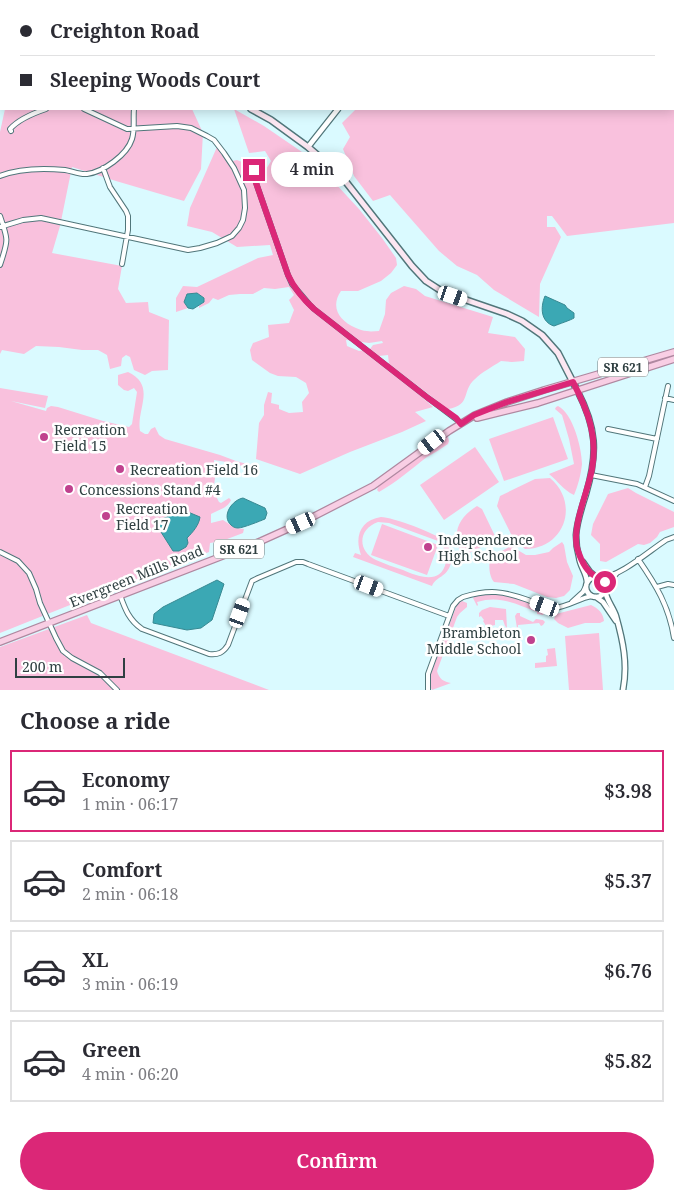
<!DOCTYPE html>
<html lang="en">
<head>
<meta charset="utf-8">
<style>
	:root { --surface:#fff; --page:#f7f7f7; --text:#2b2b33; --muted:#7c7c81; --line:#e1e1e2; --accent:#db2777 }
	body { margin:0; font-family:"Noto Serif",serif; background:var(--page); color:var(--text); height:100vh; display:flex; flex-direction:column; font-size:19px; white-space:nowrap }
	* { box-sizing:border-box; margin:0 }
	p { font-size:16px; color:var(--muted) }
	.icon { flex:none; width:28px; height:28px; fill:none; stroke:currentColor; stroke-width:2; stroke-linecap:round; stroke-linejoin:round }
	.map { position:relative; height:690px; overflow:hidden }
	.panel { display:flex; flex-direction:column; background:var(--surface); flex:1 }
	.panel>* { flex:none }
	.hud { position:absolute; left:0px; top:0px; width:675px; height:110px; box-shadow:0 2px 12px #0003; display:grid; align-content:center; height:110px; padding:0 20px; background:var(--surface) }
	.scale { position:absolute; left:15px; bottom:12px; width:110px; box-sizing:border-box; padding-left:5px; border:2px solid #304042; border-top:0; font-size:14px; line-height:18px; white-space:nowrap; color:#304042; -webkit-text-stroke:4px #fff; paint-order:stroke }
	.end { position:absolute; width:22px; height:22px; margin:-11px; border:6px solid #db2777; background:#fff; box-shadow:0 0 0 2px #fff }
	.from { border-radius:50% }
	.bubble { position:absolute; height:35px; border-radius:18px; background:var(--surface); box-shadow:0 2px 12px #0003; font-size:16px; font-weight:600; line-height:35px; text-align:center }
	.car { position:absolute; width:15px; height:30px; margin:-15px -8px; border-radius:6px; box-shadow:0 0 4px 1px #0007; background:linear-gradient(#fff 24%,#345 0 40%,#fff 0 76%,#345 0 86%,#fff 0) }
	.hud b { display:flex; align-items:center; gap:18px; height:48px; font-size:19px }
	.hud b+b { border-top:1px solid var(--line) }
	.hud i { width:12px; height:12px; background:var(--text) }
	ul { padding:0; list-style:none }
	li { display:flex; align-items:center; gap:15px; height:82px; margin:0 10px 8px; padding:0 10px; border:2px solid var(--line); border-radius:0px }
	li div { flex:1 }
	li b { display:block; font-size:19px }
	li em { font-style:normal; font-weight:600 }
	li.current { border-color:var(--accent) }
	li>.icon { width:45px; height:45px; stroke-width:1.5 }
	h2 { padding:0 20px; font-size:22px; line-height:60px }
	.cta { display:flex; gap:10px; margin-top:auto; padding:10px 20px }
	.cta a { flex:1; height:58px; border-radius:30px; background:var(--accent); color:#fff; font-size:20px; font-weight:600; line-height:58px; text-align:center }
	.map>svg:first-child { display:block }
	.green { fill:#f9c1dd; fill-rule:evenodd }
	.water { fill:#3ba8b4; stroke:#388992 }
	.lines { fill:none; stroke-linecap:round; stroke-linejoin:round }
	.minor-casing { stroke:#51767a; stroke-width:6 }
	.tertiary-casing { stroke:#51767a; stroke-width:7 }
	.secondary-casing { stroke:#51767a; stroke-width:8 }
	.primary-casing { stroke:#af88a0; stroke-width:8 }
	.minor { stroke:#fff; stroke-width:4 }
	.tertiary { stroke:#fff; stroke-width:4.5 }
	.secondary { stroke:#fce7f2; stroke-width:5 }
	.primary { stroke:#f8cee4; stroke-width:5.5 }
	.route { stroke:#db2777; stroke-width:6 }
	.poi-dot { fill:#c0418e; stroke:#fff; stroke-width:2 }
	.labels { text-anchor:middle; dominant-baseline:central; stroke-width:5; stroke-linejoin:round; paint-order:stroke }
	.shield { fill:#fff; stroke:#6e797b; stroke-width:1 }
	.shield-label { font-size:12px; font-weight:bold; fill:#304042 }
	.poi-label { font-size:14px; fill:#304042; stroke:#fff; text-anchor:start }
	.street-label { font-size:14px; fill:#304042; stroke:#fff }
</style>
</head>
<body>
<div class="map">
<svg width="674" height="690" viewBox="0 0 674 690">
	<rect width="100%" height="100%" fill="#dafaff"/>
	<path class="green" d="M183,0H338L339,1H182Z
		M674,38V223L567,236L552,216H547V227H555L561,237L540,284L539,317L494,290L477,275L457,266L439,251L390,195L373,201L354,176L343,149L350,137L342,123L356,109H674Z
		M5,109H192L203,133L201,169L184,201L116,181L72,167L60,226L52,253L122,266L118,289L126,303L148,302L149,312L169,320L168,370L152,371L145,375L134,370L130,357L126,355L122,358L121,366L110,369L107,355L98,350H82L59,347L36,346L24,354L2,350L0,354V132Z
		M234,109L264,126L302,152L334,182L359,209L382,238L396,258L397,265L391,273L381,281L358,291H341C330,307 339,321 356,328C359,329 363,331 367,331C371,332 375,331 379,331L385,314L386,300L391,293L404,286L416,289L425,296L493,317L488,333L515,337L525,349L524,361L512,362L501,361C492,367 482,372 475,379C461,391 472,405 448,409L389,364L388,355L379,356L376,359L414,390L433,407L415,412L426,421L402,432L350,452L300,474L256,459L259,423L264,415V405L268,392L272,393L271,403L279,405V409L289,413L303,412L302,402L309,393L306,383L296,377L278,376L270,373L252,360L250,350L253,343L269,337L268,325L289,323L294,310L289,300L294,295L289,287L275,289L264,288L253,294H240L229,295L218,300L213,298L209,303L199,308V306L204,302H184L188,308L176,312V298L183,286L197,287L258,258L273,255L270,245L237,247L212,232L187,226L190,208L217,147L228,162L237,160L247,164L251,176L257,179L262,176L271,161L265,151L249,153ZM315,306L350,334H343L313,311ZM346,340L369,343L382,341L383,343L373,345L370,349L359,351L347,346Z
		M128,372C157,386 136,409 140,431L145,434H148L151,429L155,427L159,435L165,439L220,455L236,461L254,466L258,468V471C247,473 248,468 239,465C233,463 221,461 214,460V462L217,463L213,493L216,496L219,502L221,503L229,498L231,500C228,508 218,510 211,514V523L223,520L235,528L244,529L243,533L222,541L210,543L209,552L85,599L0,633V388L48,396L45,408L11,401L46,411L47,408L51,406L58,407L103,421L129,427L132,424L137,392L134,388L128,391L124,390L118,385V375Z
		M558,406C573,413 582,449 582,464C581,474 578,486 574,495C563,490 558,481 549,474L574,464L569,439L562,415L555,409L556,407Z
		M553,417L568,459L504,481L489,439Z
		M448,437L449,441L448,444C441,449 434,453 427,457C411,469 397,482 379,492L377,490L379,485L434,445L445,438Z
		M475,447L499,482L444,520L420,485Z
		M550,478C580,503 565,549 525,549L514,540L497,506L500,496L535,479Z
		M628,488L636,493L674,512V527L660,532L657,537L650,543L644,545L638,544L606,562L600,561V544L591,535L593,524L608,494Z
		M477,506L482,509L495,536L494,541L467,554L461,553C451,533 459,517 477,506Z
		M381,517C392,517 436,533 444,541C450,546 452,555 451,563C447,578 436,576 432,586L353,557L355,553L361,555C354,536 361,520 381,517ZM378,522L389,523L438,541C444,547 448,554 446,562C441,586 417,576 403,570C394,567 385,564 376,560C357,551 358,529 378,522Z
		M382,524L438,545L427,575L371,555Z
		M562,542L564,545L567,562L573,576L570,590L564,596L556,598L547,597L514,584L494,582C489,576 488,564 491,557L511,546L526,555H535L549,552L553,548Z
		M491,594L509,596L542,608L545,612L543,615L537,614V612C516,604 500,595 477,602L478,605L477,606L473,598L475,596Z
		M462,601L467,603V607L460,613L457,617L437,671C439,679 444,682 451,683L432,690L430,686L431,673L456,607L458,603Z
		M591,605C599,609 603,613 604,621L600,623H585L568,628L558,623L554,619L556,614Z
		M490,607L506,609L507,628L505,626L503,620H495V625L491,626V632H490L483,621L484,620L481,616L479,617V613L482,610Z
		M517,613H520V616L533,622L536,619L543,620L545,622L543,625L541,626L539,623L518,625V627L517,628L515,616Z
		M87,615L91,623L269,690H0V647Z
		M599,633L603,690H569L565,636Z
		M555,648L557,666L535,668V663L546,662V656L548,655L547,649Z"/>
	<path class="water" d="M197,293L204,298V302L193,309L188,308L184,302L187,294Z
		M545,296L565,305L567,308L574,313V318C571,320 559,324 554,326C541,322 540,308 545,296Z
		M243,498L265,508L267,513L265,519C260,521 243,528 238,528C235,528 233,527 231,525C221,516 232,500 243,498Z
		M188,512L200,517C199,525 193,532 187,538L188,543L186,547L179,551H173L154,521L156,520H160L175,513Z
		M217,580L224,584L212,620L201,628L187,630L153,623L154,614L163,607Z"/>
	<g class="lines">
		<g class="minor-casing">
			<path id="minor" d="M587,0L588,1
				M115,1V0
				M11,131L10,129C19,119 34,113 46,109
				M256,165L254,173V177L288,275L292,284L309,304L314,309L428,398L456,419L461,424
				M103,168L110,187L126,211L128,216V230L122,264
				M0,176C20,168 43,168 65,170C72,171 80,175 87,174C103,172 127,155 132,139C135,130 133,118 134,109
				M0,216C9,242 8,240 0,265
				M0,227L23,220L41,218L188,250L200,248L217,243L232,236L239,228L243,220L245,208L244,190L234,168L224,153L214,140L207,136L191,128L177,126L127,129L84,109
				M665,398L674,400
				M608,429L657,439
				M591,475L637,484L674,501
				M645,487L649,476L668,386
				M0,552L18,561L29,573L36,589L40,603L56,638L63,651L72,658L100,673L117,690
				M638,559C656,585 669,606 674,638
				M600,578C620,577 649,551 666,540L674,537
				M606,587L608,583L617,573
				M657,587L668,584L674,585
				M120,595C125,609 129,620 142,629L209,654C218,655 223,653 228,645L252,581L258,578L296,562H303L308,564L449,616
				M572,602L583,592L586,586
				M428,690V674L453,606L458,600L463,597C489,589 503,591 528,600C536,603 545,608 554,608C568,607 579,598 592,596"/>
		</g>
		<g class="tertiary-casing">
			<path id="tertiary" d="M75,0V1
				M80,0L82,1
				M394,1V0
				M308,147L338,109
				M577,390C597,428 598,453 586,494C582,507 577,521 576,535C576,542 577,550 579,557C580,567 587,573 587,583
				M583,562L590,572L596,577
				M586 587a10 10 0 1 1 20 0a10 10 0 1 1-20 0Z
				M605,591C607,601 613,607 616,616C623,641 628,664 623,690
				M596,597L603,602L616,621"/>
		</g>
		<g class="secondary-casing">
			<path id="secondary" d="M0,29L1,30
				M251,109L271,120L308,147L330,166L346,182L412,266L426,281L443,292L507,314L522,321L542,335L558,353L577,390"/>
		</g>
		<g class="primary-casing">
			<path id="primary" d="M477,418L538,403L674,359
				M0,642L261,541L301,523L373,486L449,431L475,415L507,402L544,390L674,352"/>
		</g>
		<use href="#minor" class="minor"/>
		<use href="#tertiary" class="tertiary"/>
		<use href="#secondary" class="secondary"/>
		<use href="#primary" class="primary"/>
	</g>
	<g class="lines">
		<path class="route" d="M254,170V177L288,275C294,288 304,300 314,309L428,398L456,418L461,424L474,415L507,402L573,382C588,411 598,436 592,469C588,492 570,530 578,551C581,560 586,571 595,576C599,578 601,578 605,582"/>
	</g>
	<g class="poi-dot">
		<circle cx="44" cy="437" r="5"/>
		<circle cx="120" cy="469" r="5"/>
		<circle cx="69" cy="489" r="5"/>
		<circle cx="106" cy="516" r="5"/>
		<circle cx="428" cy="547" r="5"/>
		<circle cx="531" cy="640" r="5"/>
	</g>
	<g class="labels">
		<g class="shield">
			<rect x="598" y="357.5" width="50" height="19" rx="4"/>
			<rect x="214" y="539.5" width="50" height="19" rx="4"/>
		</g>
		<g class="shield-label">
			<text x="623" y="367">SR 621</text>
			<text x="239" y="549">SR 621</text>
		</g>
		<g class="poi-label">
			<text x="54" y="429">Recreation<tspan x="54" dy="16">Field 15</tspan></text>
			<text x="130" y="469">Recreation Field 16</text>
			<text x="79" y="489">Concessions Stand #4</text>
			<text x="116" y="508">Recreation<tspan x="116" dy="16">Field 17</tspan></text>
			<text x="438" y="539">Independence<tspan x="438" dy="16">High School</tspan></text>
			<text x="521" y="632" text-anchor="end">Brambleton<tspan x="521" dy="16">Middle School</tspan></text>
		</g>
		<g class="street-label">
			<text transform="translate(136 576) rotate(-22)">Evergreen Mills Road</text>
		</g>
	</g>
</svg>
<div class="scale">200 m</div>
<i class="end from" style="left:605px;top:582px"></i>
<i class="end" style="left:254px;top:170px"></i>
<div class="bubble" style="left:271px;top:152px;width:82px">4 min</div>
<i class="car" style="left:453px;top:296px;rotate:109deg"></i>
<i class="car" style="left:432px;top:442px;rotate:232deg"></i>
<i class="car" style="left:301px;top:523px;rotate:246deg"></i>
<i class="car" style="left:369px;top:586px;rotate:111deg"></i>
<i class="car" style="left:545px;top:606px;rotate:290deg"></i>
<i class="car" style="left:240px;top:613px;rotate:20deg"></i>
<div class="hud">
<b><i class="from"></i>Creighton Road</b>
<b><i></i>Sleeping Woods Court</b>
</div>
</div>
<section class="panel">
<h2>Choose a ride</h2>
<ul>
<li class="current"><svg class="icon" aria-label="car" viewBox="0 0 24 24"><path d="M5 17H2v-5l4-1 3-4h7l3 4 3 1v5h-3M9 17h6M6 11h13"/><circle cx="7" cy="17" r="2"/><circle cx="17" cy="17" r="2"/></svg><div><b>Economy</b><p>1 min · 06:17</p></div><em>$3.98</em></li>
<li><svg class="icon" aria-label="car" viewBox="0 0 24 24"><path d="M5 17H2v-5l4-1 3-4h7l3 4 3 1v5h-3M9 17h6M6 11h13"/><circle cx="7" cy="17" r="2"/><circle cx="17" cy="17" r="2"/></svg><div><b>Comfort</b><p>2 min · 06:18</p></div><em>$5.37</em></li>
<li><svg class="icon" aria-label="car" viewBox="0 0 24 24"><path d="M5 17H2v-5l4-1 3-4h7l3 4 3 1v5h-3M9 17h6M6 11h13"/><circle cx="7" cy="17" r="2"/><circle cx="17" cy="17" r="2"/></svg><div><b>XL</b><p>3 min · 06:19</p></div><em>$6.76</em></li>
<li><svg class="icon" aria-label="car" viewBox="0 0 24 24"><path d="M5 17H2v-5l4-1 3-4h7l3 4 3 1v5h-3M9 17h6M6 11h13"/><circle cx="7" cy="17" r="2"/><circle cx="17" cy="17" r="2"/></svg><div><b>Green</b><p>4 min · 06:20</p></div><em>$5.82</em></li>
</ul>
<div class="cta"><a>Confirm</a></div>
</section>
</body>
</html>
